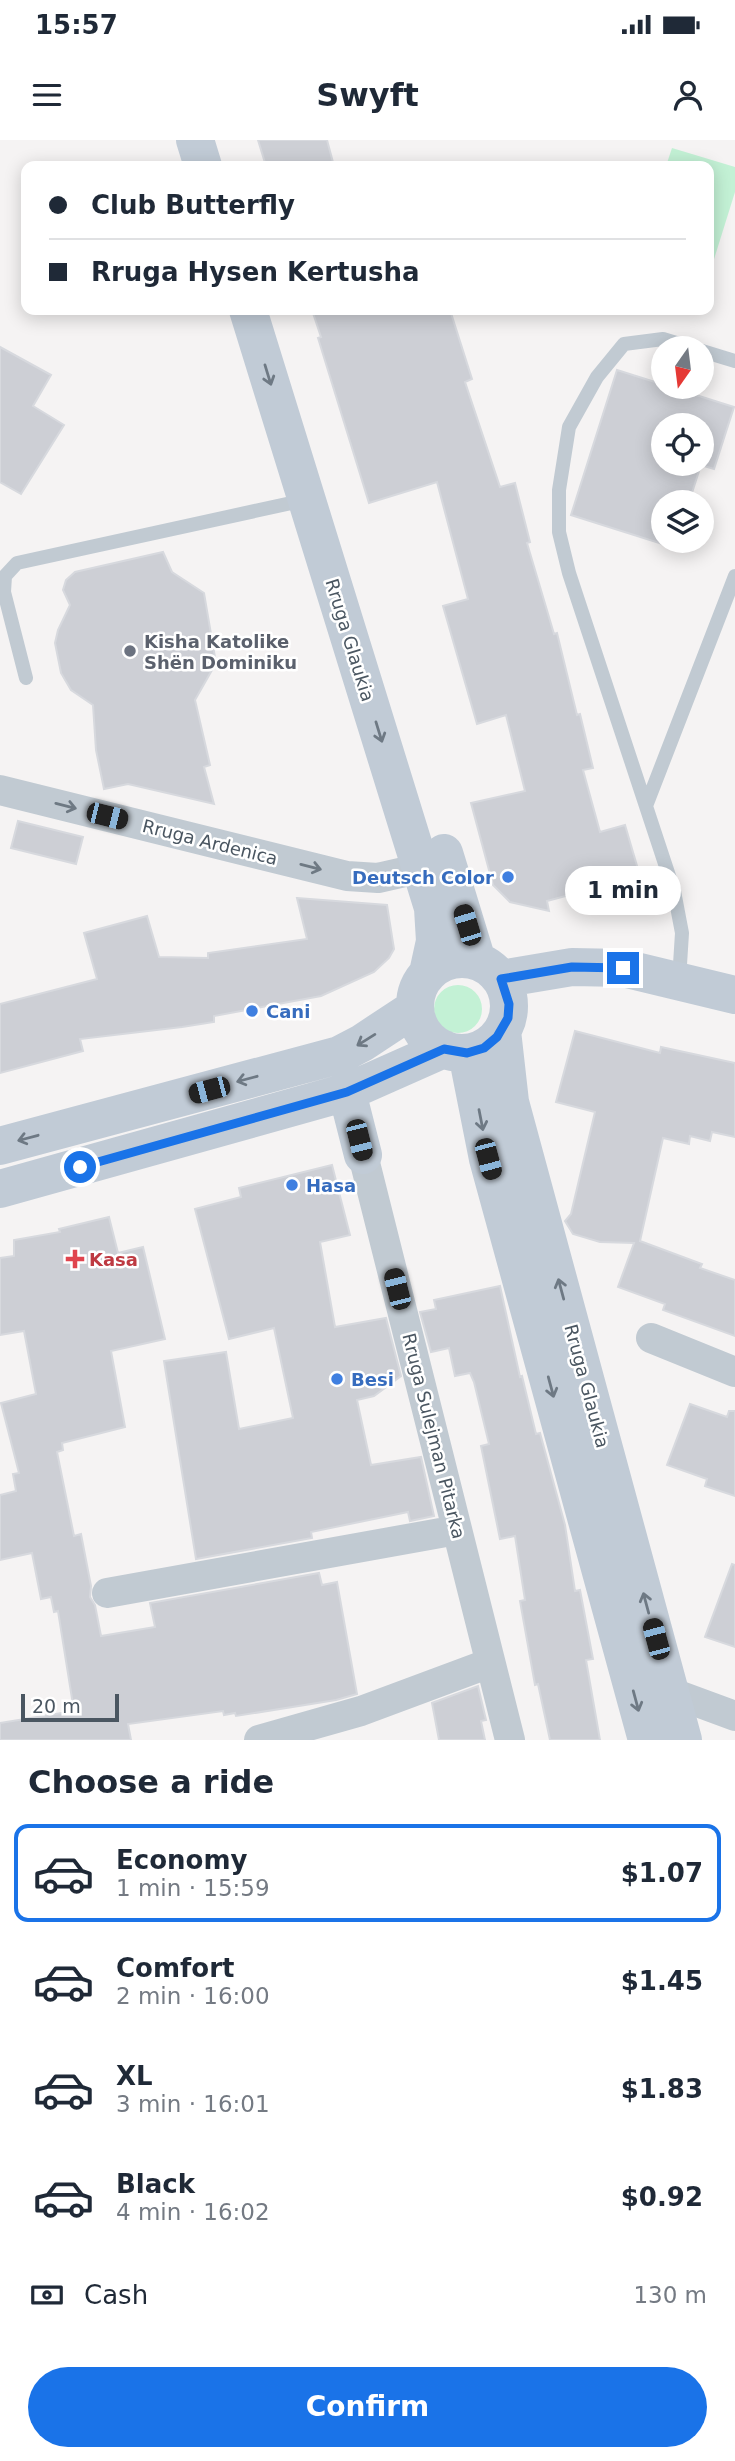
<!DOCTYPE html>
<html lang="en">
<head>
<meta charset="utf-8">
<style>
	:root { --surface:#fff; --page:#f6f6f7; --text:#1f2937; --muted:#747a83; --line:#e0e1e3; --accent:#1a73e8 }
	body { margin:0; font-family:"DejaVu Sans",sans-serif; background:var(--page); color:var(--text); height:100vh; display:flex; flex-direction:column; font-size:26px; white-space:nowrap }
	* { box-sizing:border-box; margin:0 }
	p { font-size:23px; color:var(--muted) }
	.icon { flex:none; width:38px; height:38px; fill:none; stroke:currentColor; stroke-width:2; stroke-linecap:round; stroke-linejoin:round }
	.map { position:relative; height:1600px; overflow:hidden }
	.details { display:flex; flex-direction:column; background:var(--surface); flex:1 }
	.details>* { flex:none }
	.banner { position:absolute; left:21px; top:21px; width:693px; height:154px; border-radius:14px; box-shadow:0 4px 18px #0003; display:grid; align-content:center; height:154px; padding:0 28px; background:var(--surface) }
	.needle { width:46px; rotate:194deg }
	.fabs { position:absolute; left:651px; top:196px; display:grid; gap:14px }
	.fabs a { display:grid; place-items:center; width:63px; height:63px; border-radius:50%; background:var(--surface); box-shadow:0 4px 18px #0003; font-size:35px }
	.scale { position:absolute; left:21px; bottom:18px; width:98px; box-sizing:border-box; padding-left:7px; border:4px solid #4a5661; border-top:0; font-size:19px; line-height:24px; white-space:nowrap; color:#4a5661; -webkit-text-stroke:5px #fff; paint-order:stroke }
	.end { position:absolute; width:32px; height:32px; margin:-16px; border:9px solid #1a73e8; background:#fff; box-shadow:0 0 0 4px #fff }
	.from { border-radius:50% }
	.bubble { position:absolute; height:49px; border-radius:24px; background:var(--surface); box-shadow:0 4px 18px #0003; font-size:23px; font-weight:700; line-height:49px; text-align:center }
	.car { position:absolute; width:21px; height:42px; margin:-21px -10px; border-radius:9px; box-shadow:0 0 5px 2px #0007; background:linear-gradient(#222 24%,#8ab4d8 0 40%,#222 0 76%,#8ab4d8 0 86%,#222 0) }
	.banner b { display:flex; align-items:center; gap:24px; height:66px; font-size:26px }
	.banner b+b { border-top:2px solid var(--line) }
	.banner i { width:18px; height:18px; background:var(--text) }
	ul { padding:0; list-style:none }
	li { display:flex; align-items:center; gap:21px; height:98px; margin:0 14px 10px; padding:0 14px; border:4px solid transparent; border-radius:14px }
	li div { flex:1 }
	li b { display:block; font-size:26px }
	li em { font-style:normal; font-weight:700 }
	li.selected { border-color:var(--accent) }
	li>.icon { width:63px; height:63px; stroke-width:1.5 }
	h2 { padding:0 28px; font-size:32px; line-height:84px }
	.pay { display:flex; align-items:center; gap:18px; height:77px; padding:0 28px; font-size:26px }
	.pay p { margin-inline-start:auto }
	.cta { display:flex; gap:14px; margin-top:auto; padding:14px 28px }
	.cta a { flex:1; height:80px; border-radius:42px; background:var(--accent); color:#fff; font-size:28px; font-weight:700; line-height:80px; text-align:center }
	.status { display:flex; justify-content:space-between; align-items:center; height:49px; padding:0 35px; background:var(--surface); direction:ltr }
	.status svg { height:19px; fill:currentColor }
	header { display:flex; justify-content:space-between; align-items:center; height:91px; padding:0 28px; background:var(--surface); font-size:32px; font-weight:700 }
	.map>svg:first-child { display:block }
	.green { fill:#c3f1d5 }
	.building { fill:#cdcfd5; stroke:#d7d9de; stroke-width:2; fill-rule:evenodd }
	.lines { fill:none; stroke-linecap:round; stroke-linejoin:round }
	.lane { stroke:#c1cad2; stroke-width:14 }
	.street { stroke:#c1cad2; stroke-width:30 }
	.secondary { stroke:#c1cbd6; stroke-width:38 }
	.oneway { stroke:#6e7984 }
	.oneway2 { stroke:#6e7983 }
	.route { stroke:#1a73e8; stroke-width:9 }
	.worship-dot { fill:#6b7280; stroke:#fff; stroke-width:2.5 }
	.shop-dot { fill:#3f7fe0; stroke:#fff; stroke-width:2.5 }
	.health-dot { fill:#e0444e; stroke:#fff; stroke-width:2.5 }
	.labels { text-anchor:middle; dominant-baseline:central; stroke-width:5; stroke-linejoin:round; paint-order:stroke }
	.street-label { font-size:18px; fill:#4a5661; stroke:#fff }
	.worship-label { font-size:18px; font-weight:bold; fill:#5b616d; stroke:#fff; text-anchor:start }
	.shop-label { font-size:18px; font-weight:bold; fill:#366cbe; stroke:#fff; text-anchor:start }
	.health-label { font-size:18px; font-weight:bold; fill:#be3a42; stroke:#fff; text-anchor:start }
</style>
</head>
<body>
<div class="status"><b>15:57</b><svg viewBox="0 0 49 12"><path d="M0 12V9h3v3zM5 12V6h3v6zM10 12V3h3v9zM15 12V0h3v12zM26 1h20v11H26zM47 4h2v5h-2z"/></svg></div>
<header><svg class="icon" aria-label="menu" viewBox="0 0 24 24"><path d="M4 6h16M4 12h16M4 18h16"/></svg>Swyft<svg class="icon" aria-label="person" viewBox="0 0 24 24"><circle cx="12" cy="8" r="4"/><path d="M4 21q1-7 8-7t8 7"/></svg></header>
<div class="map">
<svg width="735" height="1600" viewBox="0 0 735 1600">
	<rect width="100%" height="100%" fill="#f5f3f3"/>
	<path class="green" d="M672,8L735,27V52L710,132L709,26H666Z
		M434 869a24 24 0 1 1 48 0a24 24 0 1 1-48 0Z"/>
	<path class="building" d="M258,0H327L334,26H266Z
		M312,170H450L472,239L465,242L500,347L515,343L530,402L527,403L554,494L557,493L577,575L580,574L593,628L583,630L600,692L625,685L640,736L547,761L549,771L510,762L493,745L471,663L525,651L506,575L477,584L443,466L468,459L437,342L369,363L318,198L321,197Z
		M0,207L51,235L33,266L64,285L21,354L0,342Z
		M617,230L734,267L714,329L701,325L689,362H663V401H677L675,408L571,375ZM663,285H702V324H663Z
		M163,412L172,432L204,453L216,523L195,560L210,625L204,627L214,664L128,644L104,649L96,610L93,565L71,550L61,533L55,503L58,490L70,465L63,450L66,440L75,432Z
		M18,681L83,697L76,724L11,708Z
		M297,758L387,765L394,809L389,818L374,832L321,856L214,876V882L182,887L80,899L83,911L0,933V864L97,839L84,793L147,776L159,817L208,818V813L307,799Z
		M575,891L660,913L661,907L735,923V997L712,992L710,1001L690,996L689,1004L663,998L640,1101L702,1124L700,1128L735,1140V1196L663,1170L665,1164L618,1147L634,1103L600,1102L573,1094L565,1081L571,1074L595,972L556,962Z
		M332,1025L350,1095L320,1102L335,1187L386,1178L401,1236L374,1256L357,1260L371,1325L421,1317L434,1376L410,1381L408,1372L311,1392L312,1398L196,1419L164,1221L226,1212L239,1289L293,1278L274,1188L229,1199L195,1069L241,1057L239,1048Z
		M109,1077L118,1113L143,1107L165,1199L111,1211L125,1287L62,1303L63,1310L57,1312L74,1396L81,1394L91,1446L90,1457L95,1465L101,1496L155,1487L150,1463L319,1433L322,1445L337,1442L357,1554L336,1560L236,1576L235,1573L224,1575L223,1571L128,1584L131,1600H0V1583L74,1571L58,1471L54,1472L51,1457L41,1459L32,1413L0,1420V1355L16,1351L13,1334L19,1333L1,1263L36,1254L24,1191L0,1195V1118L14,1116V1100L60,1092L59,1089Z
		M500,1146L520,1237L522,1236L536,1294L540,1293L565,1385L575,1451L580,1450L593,1519L586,1520L600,1600H550L538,1544L535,1545L520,1461L525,1460L515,1396L500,1399L481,1306L489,1304L474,1242L470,1233L455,1236L449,1208L431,1212L420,1172L436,1169L434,1160Z
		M690,1264L727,1277L729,1271H735V1356L705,1346L707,1339L667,1325Z
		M732,1424L735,1425V1507L705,1497Z
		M478,1546L486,1580L481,1581L485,1600H439L432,1563Z"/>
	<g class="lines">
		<path class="lane" d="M702,211L735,221
			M26,538L4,452L5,436L17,423L305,360
			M646,666L735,436
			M679,840L682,793L674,751L569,433L559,392V350L569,287L597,237L624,204L663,199L693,208"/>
		<path class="street" d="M0,650L347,736L378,738L422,728
			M363,1015L510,1600
			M651,1198L735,1232
			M107,1453L457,1390
			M670,1552L735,1576
			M259,1600L361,1571L490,1523"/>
		<path class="secondary" d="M195,0L203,26
			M248,170L433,768L435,801L428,833
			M444,713L477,821
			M415 866a47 47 0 1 1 94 0a47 47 0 1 1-94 0Z
			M501,839L572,827L623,828L735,855
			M502,891L510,962L683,1600
			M467,913L488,1019L647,1600
			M347,952L363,1015
			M0,1006L339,915L362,903L415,868
			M0,1049L347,952L444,909"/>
	</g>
	<defs><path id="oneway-shaft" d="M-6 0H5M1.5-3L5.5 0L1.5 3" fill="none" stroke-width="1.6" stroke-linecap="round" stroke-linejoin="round" transform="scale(1.75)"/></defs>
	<g class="oneway">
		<use href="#oneway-shaft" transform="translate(268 235) rotate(73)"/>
		<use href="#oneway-shaft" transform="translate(379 592) rotate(73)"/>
		<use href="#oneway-shaft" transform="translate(366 900) rotate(148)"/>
		<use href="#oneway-shaft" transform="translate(247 939) rotate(165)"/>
		<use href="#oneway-shaft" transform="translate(481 980) rotate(79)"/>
		<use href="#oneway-shaft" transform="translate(28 998) rotate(165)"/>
		<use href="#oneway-shaft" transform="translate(561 1149) rotate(-105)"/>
		<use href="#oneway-shaft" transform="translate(551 1247) rotate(75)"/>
		<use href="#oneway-shaft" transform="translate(646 1463) rotate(-105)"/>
		<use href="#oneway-shaft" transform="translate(636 1561) rotate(75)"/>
	</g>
	<g class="oneway2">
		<use href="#oneway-shaft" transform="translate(66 666) rotate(14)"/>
		<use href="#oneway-shaft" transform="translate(311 727) rotate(14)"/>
	</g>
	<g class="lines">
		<path class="route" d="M80,1027L347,952L444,909L467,913L484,908L497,897L508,878L509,864L501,839L572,827L623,828"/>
	</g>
	<circle class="worship-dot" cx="130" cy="511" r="7"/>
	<g class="shop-dot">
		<circle cx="508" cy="737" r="7"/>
		<circle cx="252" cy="871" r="7"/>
		<circle cx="292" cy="1045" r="7"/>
		<circle cx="337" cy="1239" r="7"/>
	</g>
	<path class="health-dot" d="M71.5 1108.5h7v7h7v7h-7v7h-7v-7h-7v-7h7z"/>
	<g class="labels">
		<g class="street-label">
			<text transform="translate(350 500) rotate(73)">Rruga Glaukia</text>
			<text transform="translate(210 702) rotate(14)">Rruga Ardenica</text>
			<text transform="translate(587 1246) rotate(75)">Rruga Glaukia</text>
			<text transform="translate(434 1296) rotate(76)">Rruga Sulejman Pitarka</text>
		</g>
		<g class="worship-label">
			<text x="144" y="501">Kisha Katolike<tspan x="144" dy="21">Shën Dominiku</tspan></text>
		</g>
		<g class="shop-label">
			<text x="494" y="737" text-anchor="end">Deutsch Color</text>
			<text x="266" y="871">Cani</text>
			<text x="306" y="1045">Hasa</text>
			<text x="351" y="1239">Besi</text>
		</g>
		<g class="health-label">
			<text x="89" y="1119">Kasa</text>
		</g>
	</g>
</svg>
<div class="fabs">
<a><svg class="needle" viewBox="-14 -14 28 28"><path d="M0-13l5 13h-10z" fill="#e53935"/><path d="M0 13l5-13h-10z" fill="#747a83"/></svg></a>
<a><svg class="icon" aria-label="locate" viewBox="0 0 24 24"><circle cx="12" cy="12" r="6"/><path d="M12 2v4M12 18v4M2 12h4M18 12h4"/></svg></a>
<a><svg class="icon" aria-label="layers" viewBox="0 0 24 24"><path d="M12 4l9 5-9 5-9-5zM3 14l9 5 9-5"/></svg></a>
</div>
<div class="scale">20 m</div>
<i class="end from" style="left:80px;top:1027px"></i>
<i class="end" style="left:623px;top:828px"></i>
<div class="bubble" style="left:565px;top:726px;width:116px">1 min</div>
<i class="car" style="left:107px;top:676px;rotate:104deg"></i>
<i class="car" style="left:467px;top:785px;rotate:343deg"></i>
<i class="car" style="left:209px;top:950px;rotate:255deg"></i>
<i class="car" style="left:359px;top:1000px;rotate:166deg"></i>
<i class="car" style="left:488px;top:1019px;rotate:165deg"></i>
<i class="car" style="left:397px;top:1149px;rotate:346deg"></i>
<i class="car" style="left:656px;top:1499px;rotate:345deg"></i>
<div class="banner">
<b><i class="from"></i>Club Butterfly</b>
<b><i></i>Rruga Hysen Kertusha</b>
</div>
</div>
<section class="details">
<h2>Choose a ride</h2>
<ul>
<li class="selected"><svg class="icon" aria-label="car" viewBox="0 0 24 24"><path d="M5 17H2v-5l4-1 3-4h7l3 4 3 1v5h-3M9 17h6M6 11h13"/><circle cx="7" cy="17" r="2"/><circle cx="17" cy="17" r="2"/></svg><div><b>Economy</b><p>1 min · 15:59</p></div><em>$1.07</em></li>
<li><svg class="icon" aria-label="car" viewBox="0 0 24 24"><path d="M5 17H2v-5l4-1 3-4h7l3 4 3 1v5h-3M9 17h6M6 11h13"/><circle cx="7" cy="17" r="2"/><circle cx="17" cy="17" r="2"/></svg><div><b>Comfort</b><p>2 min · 16:00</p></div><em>$1.45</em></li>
<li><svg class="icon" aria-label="car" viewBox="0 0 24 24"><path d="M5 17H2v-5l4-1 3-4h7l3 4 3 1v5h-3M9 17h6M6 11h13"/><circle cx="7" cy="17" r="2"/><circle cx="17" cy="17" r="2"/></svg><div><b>XL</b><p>3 min · 16:01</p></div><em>$1.83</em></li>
<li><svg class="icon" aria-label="car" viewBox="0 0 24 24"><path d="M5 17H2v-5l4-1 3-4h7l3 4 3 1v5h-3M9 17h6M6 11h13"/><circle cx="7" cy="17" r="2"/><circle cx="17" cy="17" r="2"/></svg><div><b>Black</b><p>4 min · 16:02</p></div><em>$0.92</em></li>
</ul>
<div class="pay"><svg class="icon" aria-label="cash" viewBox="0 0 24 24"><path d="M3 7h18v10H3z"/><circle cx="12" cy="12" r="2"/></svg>Cash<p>130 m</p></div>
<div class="cta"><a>Confirm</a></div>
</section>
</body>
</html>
